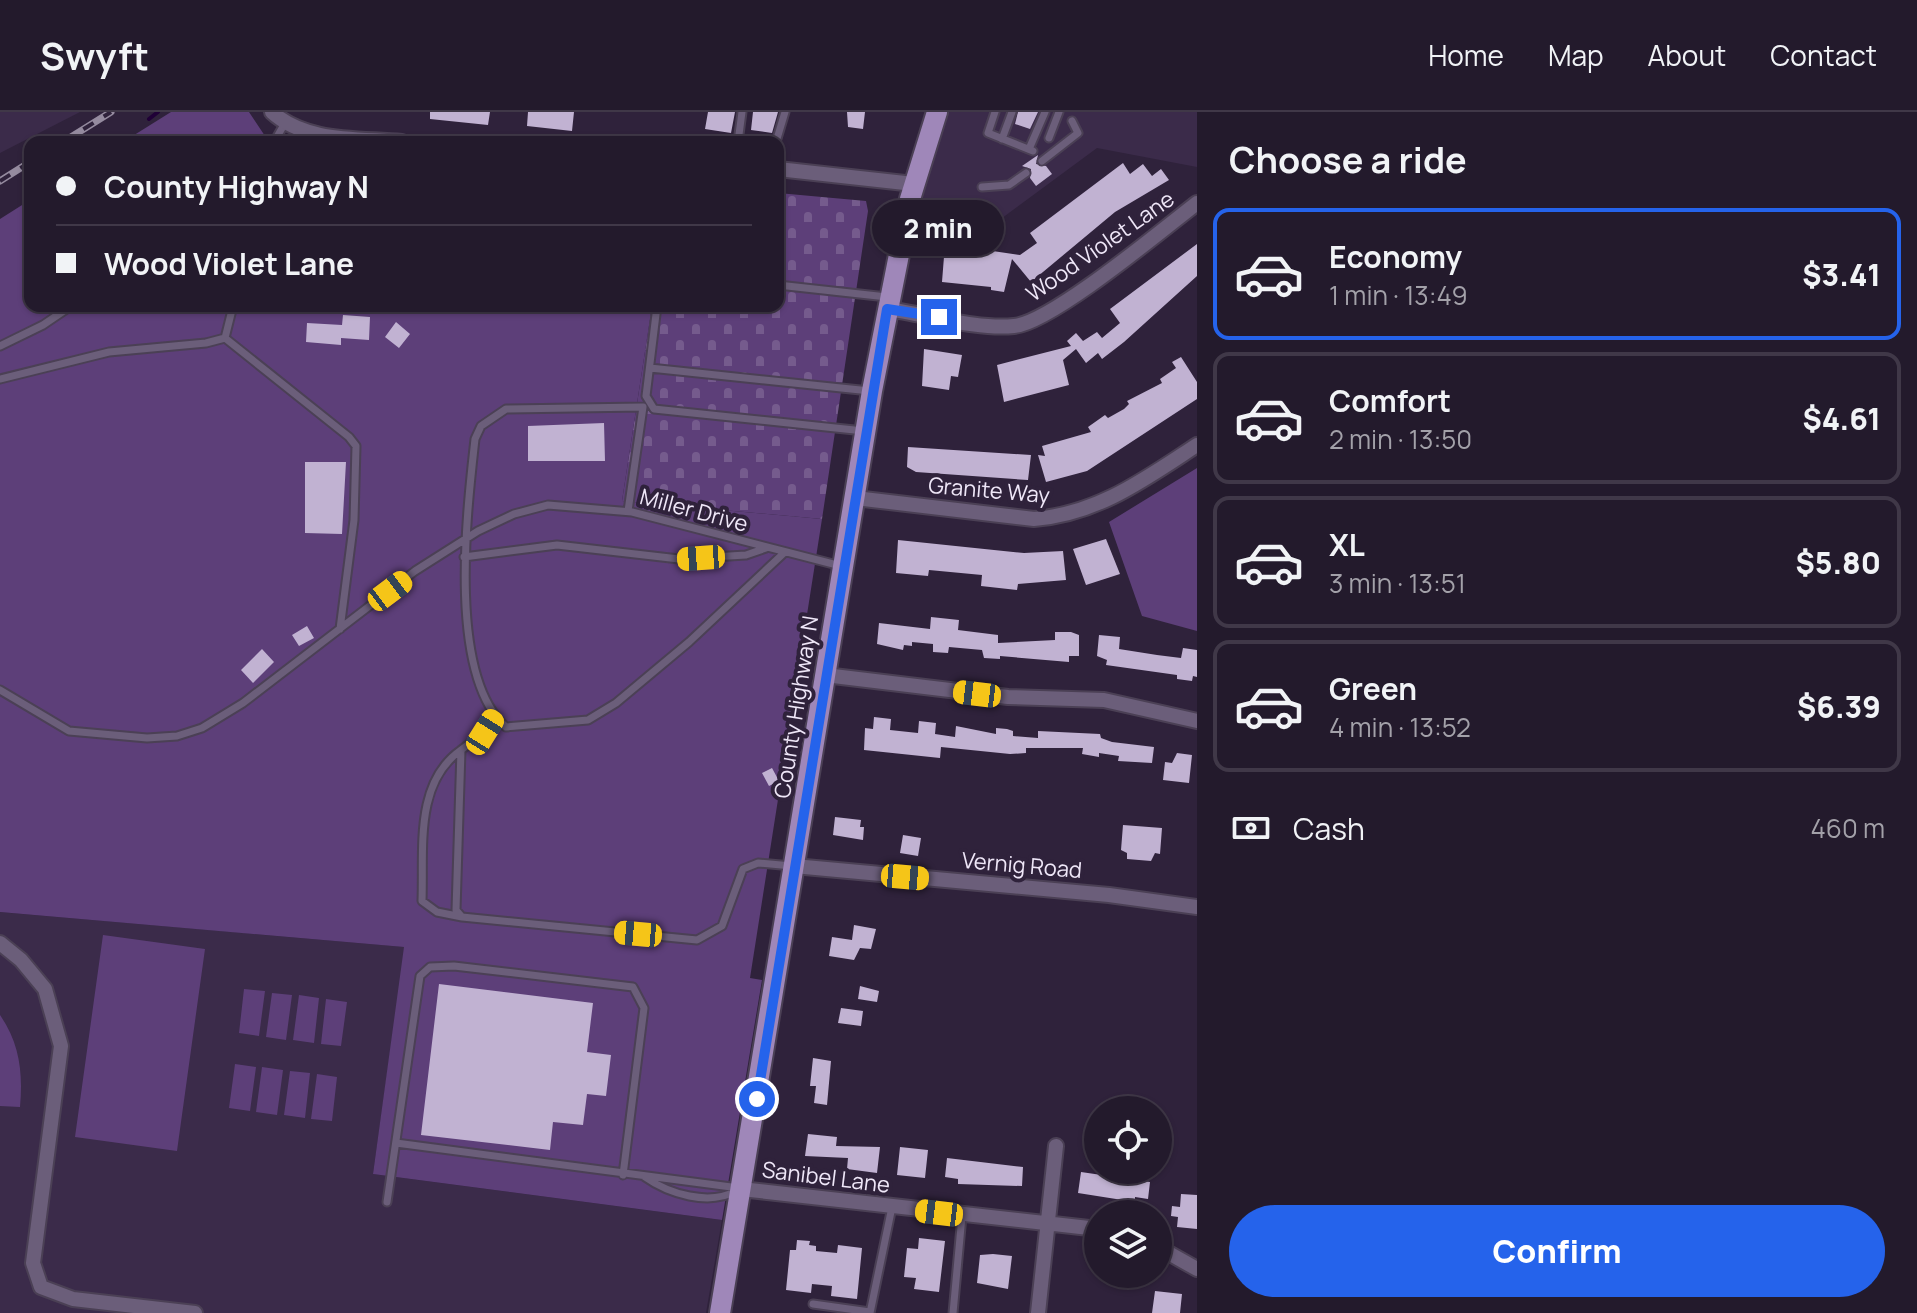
<!DOCTYPE html>
<html lang="en">
<head>
<meta charset="utf-8">
<style>
	:root { --surface:#231a2c; --page:#2b2334; --text:#f1f3f6; --muted:#a3a1a9; --line:#403848; --accent:#2563eb }
	body { margin:0; font-family:Manrope,sans-serif; background:var(--page); color:var(--text); height:100vh; display:flex; flex-direction:column; font-size:30px; white-space:nowrap }
	* { box-sizing:border-box; margin:0 }
	p { font-size:26px; color:var(--muted) }
	.icon { flex:none; width:44px; height:44px; fill:none; stroke:currentColor; stroke-width:2; stroke-linecap:round; stroke-linejoin:round }
	.map { position:relative; flex:1; overflow:hidden }
	.sheet { display:flex; flex-direction:column; background:var(--surface); width:720px }
	.sheet>* { flex:none }
	.guide { position:absolute; left:24px; top:24px; width:760px; height:176px; border-radius:16px; box-shadow:0 2px 6px #0004,0 0 0 2px var(--line); display:grid; align-content:center; height:176px; padding:0 32px; background:var(--surface) }
	.controls { position:absolute; left:1084px; top:984px; display:grid; gap:16px }
	.controls a { display:grid; place-items:center; width:88px; height:88px; border-radius:50%; background:var(--surface); box-shadow:0 2px 6px #0004,0 0 0 2px var(--line); font-size:40px }
	.end { position:absolute; width:36px; height:36px; margin:-18px; border:10px solid #2563eb; background:#fff; box-shadow:0 0 0 4px #fff }
	.from { border-radius:50% }
	.bubble { position:absolute; height:56px; border-radius:28px; background:var(--surface); box-shadow:0 2px 6px #0004,0 0 0 2px var(--line); font-size:26px; font-weight:800; line-height:56px; text-align:center }
	.car { position:absolute; width:24px; height:48px; margin:-24px -12px; border-radius:10px; box-shadow:0 0 6px 2px #0007; background:linear-gradient(#f5c518 24%,#345 0 40%,#f5c518 0 76%,#345 0 86%,#f5c518 0) }
	.guide b { display:flex; align-items:center; gap:28px; height:76px; font-size:30px }
	.guide b+b { border-top:2px solid var(--line) }
	.guide i { width:20px; height:20px; background:var(--text) }
	ul { padding:0; list-style:none }
	li { display:flex; align-items:center; gap:24px; height:132px; margin:0 16px 12px; padding:0 16px; border:4px solid var(--line); border-radius:16px }
	li div { flex:1 }
	li b { display:block; font-size:30px }
	li em { font-style:normal; font-weight:800 }
	li.active { border-color:var(--accent) }
	li>.icon { width:72px; height:72px; stroke-width:1.5 }
	h2 { padding:0 32px; font-size:36px; line-height:96px }
	.pay { display:flex; align-items:center; gap:20px; height:88px; padding:0 32px; font-size:30px }
	.pay p { margin-inline-start:auto }
	.button { display:flex; gap:16px; margin-top:auto; padding:16px 32px }
	.button a { flex:1; height:92px; border-radius:48px; background:var(--accent); color:#fff; font-size:32px; font-weight:800; line-height:92px; text-align:center }
	header { display:flex; align-items:center; gap:48px; box-sizing:border-box; height:112px; padding:0 40px; background:var(--surface); border-bottom:2px solid var(--line) }
	header strong { font-size:38px }
	nav { display:flex; gap:44px; margin-inline-start:auto; font-size:28px }
	main { display:flex; flex:1; min-height:0 }
	.map>svg:first-child { display:block }
	.built { fill:#3b2b4a }
	.cemetery { fill:url(#cemetery-stones) }
	.green { fill:#5d3f79 }
	.lines { fill:none; stroke-linecap:round; stroke-linejoin:round }
	.stream { stroke:#200037; stroke-width:4 }
	.building { fill:#c1b2d2 }
	.lane-casing { stroke:#4b4055; stroke-width:11 }
	.street-casing { stroke:#4b4055; stroke-width:18 }
	.primary-casing { stroke:#4b4055; stroke-width:24 }
	.lane { stroke:#6b5e7a; stroke-width:7 }
	.street { stroke:#6b5e7a; stroke-width:14 }
	.primary { stroke:#9f87b9; stroke-width:20 }
	.rail-casing { stroke:#958b9f; stroke-width:7 }
	.rail { stroke:#2f223b; stroke-width:4; stroke-dasharray:12; stroke-linecap:butt }
	.route { stroke:#2563eb; stroke-width:10 }
	.labels { text-anchor:middle; dominant-baseline:central; stroke-width:8; stroke-linejoin:round; paint-order:stroke }
	.street-label { font-size:22px; fill:#efe7f8; stroke:#2f223b }
</style>
</head>
<body>
<header>
<strong>Swyft</strong>
<nav><a>Home</a><a>Map</a><a>About</a><a>Contact</a></nav>
</header>
<main>
<div class="map">
<svg width="1197" height="1201" viewBox="0 0 1197 1201">
	<defs>
		<pattern id="cemetery-stones" width="16" height="16" patternUnits="userSpaceOnUse" patternTransform="scale(2)"><rect width="16" height="16" fill="#5d3f79"/><path d="M2 7V4a2 2 0 0 1 4 0v3zM10 15v-3a2 2 0 0 1 4 0v3z" fill="#755b8d"/></pattern>
	</defs>
	<rect width="100%" height="100%" fill="#2f223b"/>
	<path class="built" d="M0,0H80L0,41Z
		M937,0H1197V55L1097,36L994,112L906,105Z
		M0,800L405,835L373,1062L722,1108L706,1201H0Z"/>
	<path class="cemetery" d="M778,81L866,89L868,99L822,407L622,389L652,194H778Z"/>
	<path class="green" d="M171,0H249L269,30H123Z
		M30,88V194H652L622,389L822,407L750,866L762,868L722,1108L373,1062L404,835L0,800V107Z
		M1197,356V519L1142,504L1109,410Z
		M103,823L205,837L177,1039L75,1025Z
		M244,877L265,879L259,924L239,921Z
		M272,881L292,883L286,928L266,925Z
		M299,883L319,886L314,931L293,928Z
		M326,887L347,890L341,934L321,932Z
		M0,903C20,932 23,961 20,995L0,994Z
		M235,952L256,955L250,999L229,996Z
		M262,955L283,958L277,1003L256,1000Z
		M290,959L310,961L305,1006L284,1003Z
		M317,962L337,965L332,1009L311,1007Z"/>
	<g class="lines">
		<path class="stream" d="M149,7L158,0"/>
	</g>
	<path class="building" d="M430,0H490L488,13L430,7Z
		M528,0H574L572,19L527,14Z
		M708,0H735L731,21L705,17Z
		M753,0H778L772,21L751,18Z
		M847,0H865L863,17L848,15Z
		M1018,0H1038L1030,17L1015,12Z
		M1038,43L1036,52L1046,54L1052,62L1036,74L1030,66L1031,57L1022,54Z
		M1123,51L1130,62L1143,52L1152,64L1161,57L1169,68L1115,100L1031,170L1012,147L1004,180L991,178V175L942,170L945,132L1020,143L1037,131L1030,121Z
		M1197,132V164L1124,230L1102,247L1098,241L1086,251L1076,237L1063,248L1069,273L1004,290L997,253L1071,234L1067,229L1076,221L1083,229L1097,220L1102,226L1120,211L1110,197Z
		M343,203L370,205L369,228L341,226V233L306,230L307,211L342,213Z
		M396,210L410,222L399,236L385,225Z
		M924,237L962,243L958,265L951,264L949,278L922,274Z
		M1181,245L1197,270V287L1087,359L1046,370L1038,343L1045,344L1042,334L1091,320L1088,315L1105,303L1108,306L1124,297L1129,292L1127,289L1162,271L1160,267L1176,256L1172,250Z
		M604,311L605,349H528V314Z
		M908,335L1031,343L1028,368L916,360L907,355Z
		M305,350H346L342,422L305,421Z
		M1106,427L1120,462L1086,473L1073,437Z
		M898,428L1024,441L1063,439L1066,468L1018,472L1017,478L981,474L982,463L929,458L928,464L896,461Z
		M931,505L959,508L958,518L998,523V531L1055,528V520H1071L1079,523V544H1069V550L1000,544V547L984,546L982,538L949,535L948,541L933,540V532L912,530V534L904,533L903,538L877,532L879,511L930,517Z
		M307,514L314,526L299,534L292,523Z
		M1099,523L1120,525L1119,537L1157,543L1181,546L1183,536L1197,538V565L1193,564L1192,569L1177,567V563L1106,553L1107,548L1097,544Z
		M262,537L274,550L253,571L241,558Z
		M874,605L891,607L890,618L918,621L919,609L936,611L935,622L955,625L956,614L996,622V616L1007,617L1013,619V624L1038,626V619L1100,622L1101,626L1112,630L1154,635L1152,651L1118,649L1119,644L1099,641V645L1082,642L1083,636H1026V641L1010,642L941,635L940,646L864,638L865,616L873,617Z
		M1177,641L1192,643L1189,671L1163,668L1165,650L1172,651Z
		M772,656L779,669L769,674L762,661Z
		M835,705L861,708L860,715H864L863,728L833,723Z
		M1123,713L1162,716L1160,742L1155,741L1151,749L1127,747V741L1121,738Z
		M903,723L921,726L918,744L900,741Z
		M854,813L876,817L871,837L860,836L854,848L829,844L832,825L852,828Z
		M439,872L593,891L587,940L611,943L606,984L587,982L583,1013L553,1010L550,1038L421,1023Z
		M860,874L879,879L877,890L858,887Z
		M841,896L863,899L861,914L838,911Z
		M813,946L831,949L827,993L814,991L816,974H810Z
		M808,1022L837,1025L836,1034L880,1035L877,1061L847,1057L848,1046L805,1044Z
		M900,1035L928,1038L925,1066L897,1063Z
		M947,1046L1023,1055L1022,1074L958,1072V1067L945,1065Z
		M1081,1060L1150,1070L1148,1087L1135,1085V1090L1078,1081Z
		M1181,1082L1197,1083V1117L1177,1115L1178,1105L1171,1104L1172,1094L1180,1095Z
		M919,1126L945,1129L939,1180L914,1177L916,1166L904,1165L907,1136L918,1137Z
		M797,1128L810,1129L809,1133L816,1134V1139L837,1141L838,1133L862,1136L857,1187L831,1184L832,1174L812,1172L811,1181L786,1178L790,1138H796Z
		M993,1142L1012,1144L1008,1177L977,1171L980,1143Z
		M1155,1179L1182,1182L1180,1201H1152Z"/>
	<g class="lines">
		<g class="lane-casing">
			<path id="lane" d="M995,0L988,21L1033,39
				M1049,26L1059,0
				M738,27L765,30
				M1002,27L1012,0
				M274,30L285,11
				M738,30L742,0
				M776,30L785,0
				M1029,37L1045,0
				M1042,49L1078,21L1072,9
				M982,75L1009,73L1026,61
				M778,173L887,185
				M657,194L646,284L654,297L864,319
				M225,226L349,325L356,334L354,408L340,517
				M225,226L233,194
				M0,234L43,213L71,194
				M650,256L870,279
				M0,267L109,240L206,231L225,226
				M628,399L643,295L506,297L481,314L475,327C467,399 447,563 506,615L588,608L616,591L689,530L785,440
				M464,445L557,433L679,447L746,443L766,436
				M0,578L69,619L147,626L177,624L202,616L243,591L415,459L478,419L514,402L548,393L632,400L841,454
				M494,605L485,620L461,638L456,798L462,805L697,828L722,814L743,757L758,751L792,754
				M461,638C414,671 424,737 422,789L437,800L462,805
				M396,1031L739,1076
				M645,1065C669,1082 709,1094 736,1079
				M387,1090L420,864L430,855L454,854L633,875L644,896L623,1063
				M813,1192L870,1200
				M870,1201L892,1095
				M953,1201L962,1104"/>
		</g>
		<g class="street-casing">
			<path id="street" d="M272,0C306,31 359,26 402,30
				M778,57L914,72
				M887,197C925,202 977,218 1014,214C1051,211 1162,118 1197,91
				M855,386L1034,407C1098,402 1145,367 1197,333
				M825,563L1008,585L1104,588L1197,609
				M794,754L1109,783L1197,795
				M0,831L21,848L45,877L61,934L33,1151L41,1175L73,1187L195,1201
				M741,1077L1098,1117
				M1158,1135L1197,1157
				M1038,1201L1056,1034"/>
		</g>
		<g class="primary-casing">
			<path id="primary" d="M720,1201L872,279L910,87L937,0"/>
		</g>
		<use href="#lane" class="lane"/>
		<use href="#street" class="street"/>
		<use href="#primary" class="primary"/>
		<g class="rail-casing">
			<path id="rail" d="M63,30L111,0
				M0,69L30,50"/>
		</g>
		<use href="#rail" class="rail"/>
	</g>
	<g class="lines">
		<path class="route" d="M757,987L887,197L939,205"/>
	</g>
	<g class="labels">
		<g class="street-label">
			<text transform="translate(1100 134) rotate(-35)">Wood Violet Lane</text>
			<text transform="translate(989 378) rotate(5)">Granite Way</text>
			<text transform="translate(694 398) rotate(15)">Miller Drive</text>
			<text transform="translate(796 595) rotate(-81)">County Highway N</text>
			<text transform="translate(1022 753) rotate(5)">Vernig Road</text>
			<text transform="translate(826 1065) rotate(7)">Sanibel Lane</text>
		</g>
	</g>
</svg>
<div class="controls">
<a><svg class="icon" aria-label="locate" viewBox="0 0 24 24"><circle cx="12" cy="12" r="6"/><path d="M12 2v4M12 18v4M2 12h4M18 12h4"/></svg></a>
<a><svg class="icon" aria-label="layers" viewBox="0 0 24 24"><path d="M12 4l9 5-9 5-9-5zM3 14l9 5 9-5"/></svg></a>
</div>
<i class="end from" style="left:757px;top:987px"></i>
<i class="end" style="left:939px;top:205px"></i>
<div class="bubble" style="left:872px;top:88px;width:132px">2 min</div>
<i class="car" style="left:701px;top:446px;rotate:266deg"></i>
<i class="car" style="left:390px;top:479px;rotate:53deg"></i>
<i class="car" style="left:977px;top:582px;rotate:277deg"></i>
<i class="car" style="left:485px;top:620px;rotate:32deg"></i>
<i class="car" style="left:905px;top:765px;rotate:95deg"></i>
<i class="car" style="left:638px;top:822px;rotate:275deg"></i>
<i class="car" style="left:939px;top:1101px;rotate:277deg"></i>
<div class="guide">
<b><i class="from"></i>County Highway N</b>
<b><i></i>Wood Violet Lane</b>
</div>
</div>
<section class="sheet">
<h2>Choose a ride</h2>
<ul>
<li class="active"><svg class="icon" aria-label="car" viewBox="0 0 24 24"><path d="M5 17H2v-5l4-1 3-4h7l3 4 3 1v5h-3M9 17h6M6 11h13"/><circle cx="7" cy="17" r="2"/><circle cx="17" cy="17" r="2"/></svg><div><b>Economy</b><p>1 min · 13:49</p></div><em>$3.41</em></li>
<li><svg class="icon" aria-label="car" viewBox="0 0 24 24"><path d="M5 17H2v-5l4-1 3-4h7l3 4 3 1v5h-3M9 17h6M6 11h13"/><circle cx="7" cy="17" r="2"/><circle cx="17" cy="17" r="2"/></svg><div><b>Comfort</b><p>2 min · 13:50</p></div><em>$4.61</em></li>
<li><svg class="icon" aria-label="car" viewBox="0 0 24 24"><path d="M5 17H2v-5l4-1 3-4h7l3 4 3 1v5h-3M9 17h6M6 11h13"/><circle cx="7" cy="17" r="2"/><circle cx="17" cy="17" r="2"/></svg><div><b>XL</b><p>3 min · 13:51</p></div><em>$5.80</em></li>
<li><svg class="icon" aria-label="car" viewBox="0 0 24 24"><path d="M5 17H2v-5l4-1 3-4h7l3 4 3 1v5h-3M9 17h6M6 11h13"/><circle cx="7" cy="17" r="2"/><circle cx="17" cy="17" r="2"/></svg><div><b>Green</b><p>4 min · 13:52</p></div><em>$6.39</em></li>
</ul>
<div class="pay"><svg class="icon" aria-label="cash" viewBox="0 0 24 24"><path d="M3 7h18v10H3z"/><circle cx="12" cy="12" r="2"/></svg>Cash<p>460 m</p></div>
<div class="button"><a>Confirm</a></div>
</section>
</main>
</body>
</html>
